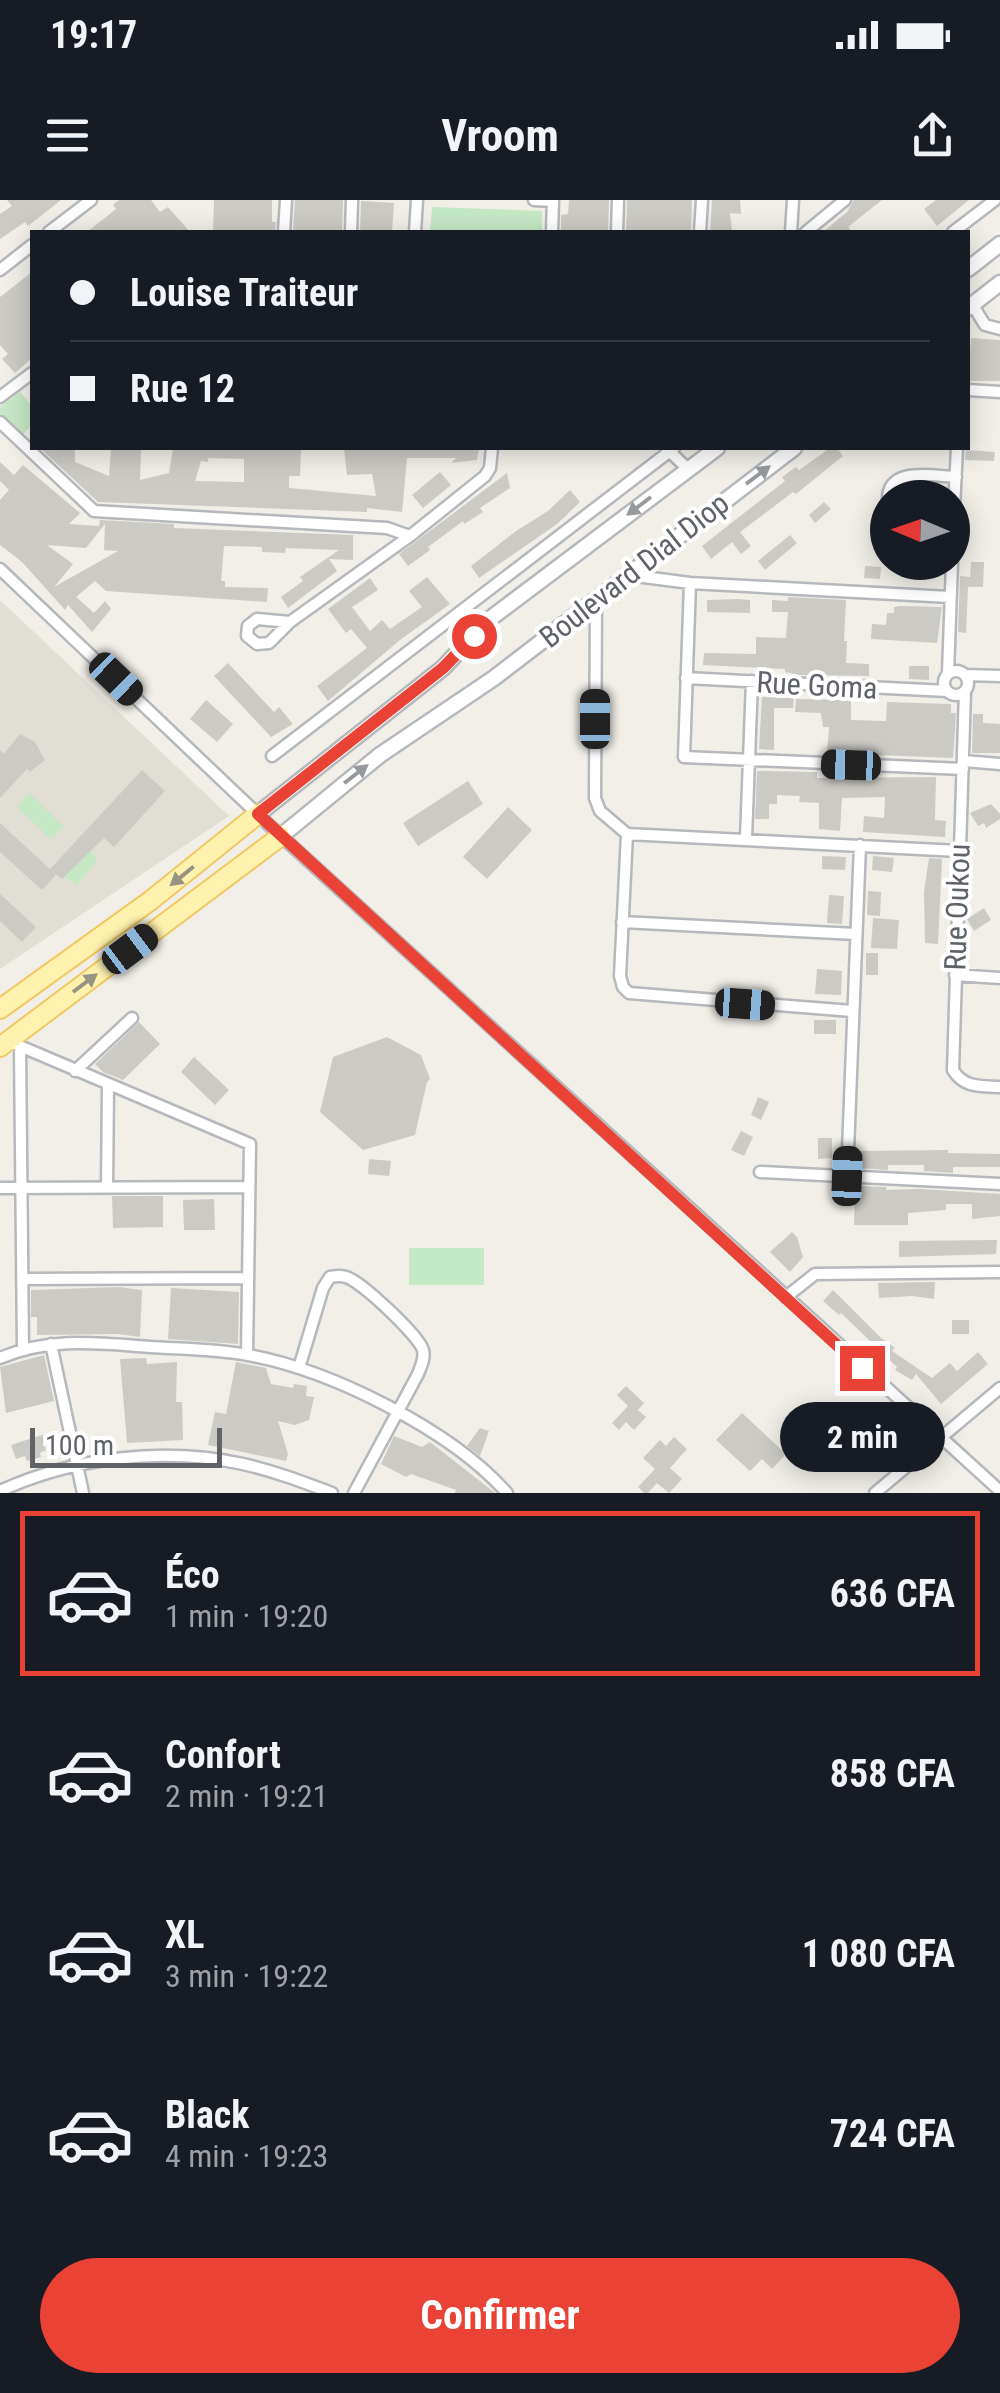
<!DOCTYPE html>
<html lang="fr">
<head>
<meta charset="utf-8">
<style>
	:root { --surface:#171b24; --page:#242831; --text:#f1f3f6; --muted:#9ea1a6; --line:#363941; --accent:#ea4335 }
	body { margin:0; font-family:"Roboto Condensed",sans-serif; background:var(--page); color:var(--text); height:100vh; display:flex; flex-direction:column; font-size:38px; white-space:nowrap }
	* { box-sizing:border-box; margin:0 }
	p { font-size:32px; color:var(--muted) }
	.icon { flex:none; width:55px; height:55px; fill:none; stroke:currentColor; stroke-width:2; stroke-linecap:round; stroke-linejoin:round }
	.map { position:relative; height:1293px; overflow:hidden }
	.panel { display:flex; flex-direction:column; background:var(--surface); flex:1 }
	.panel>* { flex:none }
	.banner { position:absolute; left:30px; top:30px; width:940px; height:220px; border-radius:0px; box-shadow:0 5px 25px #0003; display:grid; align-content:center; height:220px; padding:0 40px; background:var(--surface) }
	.needle { width:65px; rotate:272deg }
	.fabs { position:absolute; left:870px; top:280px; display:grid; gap:20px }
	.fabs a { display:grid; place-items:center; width:100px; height:100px; border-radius:50%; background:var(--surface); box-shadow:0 5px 25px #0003; font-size:50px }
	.scale { position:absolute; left:30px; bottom:25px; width:192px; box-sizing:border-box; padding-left:10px; border:5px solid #5f6368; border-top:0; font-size:28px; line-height:35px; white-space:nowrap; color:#5f6368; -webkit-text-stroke:8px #fff; paint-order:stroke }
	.end { position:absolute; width:45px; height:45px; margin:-22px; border:12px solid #ea4335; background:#fff; box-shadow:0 0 0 5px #fff }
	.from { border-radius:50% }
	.bubble { position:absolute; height:70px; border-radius:35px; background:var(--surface); box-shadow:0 5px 25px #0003; font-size:32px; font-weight:700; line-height:70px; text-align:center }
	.car { position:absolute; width:30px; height:60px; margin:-30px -15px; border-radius:12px; box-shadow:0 0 8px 2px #0007; background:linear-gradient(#222 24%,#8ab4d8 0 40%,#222 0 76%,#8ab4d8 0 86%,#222 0) }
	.banner b { display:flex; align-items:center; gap:35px; height:95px; font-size:38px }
	.banner b+b { border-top:2px solid var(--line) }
	.banner i { width:25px; height:25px; background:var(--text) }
	ul { padding:18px 0 0; list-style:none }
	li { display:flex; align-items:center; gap:30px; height:165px; margin:0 20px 15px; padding:0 20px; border:5px solid transparent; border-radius:0px }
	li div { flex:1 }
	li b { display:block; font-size:38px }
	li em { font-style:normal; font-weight:700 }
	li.current { border-color:var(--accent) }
	li>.icon { width:90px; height:90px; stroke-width:1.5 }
	.action { display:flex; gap:20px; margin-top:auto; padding:20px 40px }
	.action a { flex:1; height:115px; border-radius:60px; background:var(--accent); color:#fff; font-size:40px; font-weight:700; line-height:115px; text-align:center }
	.status { display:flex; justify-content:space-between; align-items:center; height:70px; padding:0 50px; background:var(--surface); direction:ltr }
	.status svg { height:28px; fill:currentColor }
	header { display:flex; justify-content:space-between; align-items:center; height:130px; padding:0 40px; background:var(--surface); font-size:45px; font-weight:700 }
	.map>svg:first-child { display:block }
	.education { fill:#e1ded6 }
	.park { fill:#c5e8c5 }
	.building { fill:#cccac5; fill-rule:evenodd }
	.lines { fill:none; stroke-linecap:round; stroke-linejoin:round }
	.minor-casing { stroke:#b5b8bc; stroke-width:15 }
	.tertiary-casing { stroke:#b5b8bc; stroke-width:19 }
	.primary-casing { stroke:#f2c960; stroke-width:22 }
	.minor { stroke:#fff; stroke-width:10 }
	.tertiary { stroke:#fff; stroke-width:14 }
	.primary { stroke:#fff2af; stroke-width:18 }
	.oneway { fill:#979a9d }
	.oneway2 { fill:#979581 }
	.route { stroke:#ea4335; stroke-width:12 }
	.labels { text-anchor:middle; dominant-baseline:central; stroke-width:8; stroke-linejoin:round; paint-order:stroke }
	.street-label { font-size:30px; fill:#5f6368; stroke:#fff }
</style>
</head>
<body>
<div class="status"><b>19:17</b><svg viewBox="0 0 49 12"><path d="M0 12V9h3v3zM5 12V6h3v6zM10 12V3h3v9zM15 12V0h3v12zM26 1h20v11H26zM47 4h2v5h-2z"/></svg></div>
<header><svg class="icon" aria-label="menu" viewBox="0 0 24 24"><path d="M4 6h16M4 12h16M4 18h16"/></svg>Vroom<svg class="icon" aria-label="share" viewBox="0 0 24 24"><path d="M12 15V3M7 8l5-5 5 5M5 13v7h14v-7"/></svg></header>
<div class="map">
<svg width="1000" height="1293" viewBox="0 0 1000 1293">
	<rect width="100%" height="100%" fill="#f1efe8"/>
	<path class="education" d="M0,400L229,616L0,769Z"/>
	<path class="park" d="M432,7L542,11V32H430Z
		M20,192L32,206V224L22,236L0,213V207Z
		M29,593L63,626L51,639L17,607Z
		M89,650L98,659L76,686L65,676Z
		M409,1048H484V1085H409Z"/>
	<path class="building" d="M7,0H61L28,26L25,22L0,39V14L12,6Z
		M119,0H151L160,12L168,7L190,32H87L116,9L113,5Z
		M214,0H272V22H276L275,32H213Z
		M295,0H343L342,32H293Z
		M569,0H609L608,32H561V15L568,14Z
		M627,0H692L691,32H626Z
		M712,0H740L741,14L730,13L732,31H710Z
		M854,0H882L848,27L852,32H823L847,12Z
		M936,0H969L937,26L924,9Z
		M361,1L394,3L392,32H360Z
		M32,72V158L15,173L2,159L8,154L0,145V97Z
		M971,138L1000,140V181H968Z
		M40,248H75V262L109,276L111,248H141L140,280L169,273L173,248H301L300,276H289V288L376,296L372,274L347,275L344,248H479L477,260L451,263L456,258H407L402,312L367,308V312L98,302ZM208,258L244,259V282L195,281L201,261L208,262Z
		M830,248H837L843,256L796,294L793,292L740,332L751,346L741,354L732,342L711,359L702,346L785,281L782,277L796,267L799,270Z
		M966,250L995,252L994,261L965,260Z
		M0,262L14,275L23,265L80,313L69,324L99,326L100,320L174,324V328L353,335V360L329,359L337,371L288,408L281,397L303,381L300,377L339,350L286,348L285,353L262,352V347L224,346L221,381H225V387L268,388L267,402L106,391L95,381L76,397L94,413L105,401L111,409L92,432L68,405L65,410L22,362L0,345V300L9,290L0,281ZM105,324L104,350L118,351L54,387L73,364L47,345L86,348Z
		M440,272L451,285L423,308L412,295Z
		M507,273L510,288L480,308L483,312L464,324L463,321L428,347L430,350L408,366L399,354Z
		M570,290L580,302L557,324L479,378L471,366L516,331L548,311Z
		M824,302L831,309L815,323L809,315Z
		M790,335L797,343L765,370L758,361Z
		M971,362H984L983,387H968L966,433L958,432L960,376L970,377Z
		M865,366L881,367L880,379L864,378Z
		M427,377L450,404L400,440L328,501L317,486L367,448L351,429L346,433L328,409L370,378L378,390L352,407L370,431L382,420L390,429L422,407L409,391Z
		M788,397L846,400L844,441H847L846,463L869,464V476L800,475L785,472V469L703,465L704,453L756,454V437L786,438L788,412H772V400L788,401Z
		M738,399L750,400V413L707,412V400Z
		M899,406L942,407L937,443L871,439L872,424L886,425L887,413H894V407Z
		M228,463L274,512L279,507L293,524L271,537L214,476Z
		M909,466H929V480L909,479Z
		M762,497L794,498L793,508H774V550L759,549Z
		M796,499L851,500V520L886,521L887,502L951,504V513H956L953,558L827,553L829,527H823L821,513L795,512Z
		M206,500L233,524L217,542L190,519Z
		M973,514H983V523L1000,524V553H972Z
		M20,534L35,542L45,560L30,572L27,569L0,598V550L4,554Z
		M142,570L165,591L114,647L104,638L62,679L54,673L56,675L42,690L0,652V623L50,669Z
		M757,571L817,572V578L936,577L935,620L946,621L945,637L863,632L864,616L884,618L885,597L842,598L840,631L819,629V603L799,602L800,596L777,595V604H769V619H755Z
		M468,581L483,604L418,646L403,623Z
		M991,604L1000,614V619L986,628L984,623L978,626L970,613Z
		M508,607L532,630L487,679L463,657Z
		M822,656L846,657L845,670L822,669Z
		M873,656L894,658L892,672L872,670Z
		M929,658L942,659L938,744L925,743L924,692Z
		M868,691L881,692L880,716L867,715Z
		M0,694L36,727L22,742L0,721Z
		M829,695L844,696L842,724L827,723Z
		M984,708L991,720L974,731L967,719Z
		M873,718L899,720L897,749L871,748Z
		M866,753H878V775H866Z
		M817,769L842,771L841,795L815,794Z
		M814,820H836V834H814Z
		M139,822L160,844L123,880L103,872L95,864Z
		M387,837L421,855L430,879L427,882L415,935L363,950L320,912L333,857Z
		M194,857L229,890L215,905L181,872Z
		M758,897L769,902L761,920L751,915Z
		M741,931L753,937L744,956L731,950Z
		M818,938H832V958L818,959Z
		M948,950V953L1000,954V967H953V973L924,971V965H888V970L857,968V951Z
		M369,959L391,961L389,976L368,974Z
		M855,986L887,987L886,990L920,989L1000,994V1016L972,1019V1004H946V1010L908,1013V1025H854Z
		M112,996H163V1027L113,1028Z
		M214,999L215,1030H184L183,1000Z
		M792,1032L797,1037L803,1057L790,1072L770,1052Z
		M997,1040L996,1054L899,1057V1041Z
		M935,1082L934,1099L912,1096L879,1098L878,1083Z
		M119,1087L142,1090L140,1137L118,1134L37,1135V1117H31V1090Z
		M171,1088L239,1092L238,1144L168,1139Z
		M833,1090L880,1137L895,1148L892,1151L932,1178L950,1163L957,1171L978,1152L988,1164L941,1204L916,1174L912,1180L895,1170L897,1167L841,1113L839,1115L823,1101Z
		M952,1120H969V1134H952Z
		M44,1155L54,1201L6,1213L0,1167Z
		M146,1158L147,1164L177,1162L176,1202H182L183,1240L127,1243L120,1159Z
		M236,1162L266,1168L271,1184L293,1188L294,1184L307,1186L306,1196L314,1197L309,1220L295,1225L278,1221L288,1254L286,1261L208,1245L215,1212L226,1214Z
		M626,1186L644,1203L638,1210L646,1217L634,1230L626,1222L619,1230L612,1223L628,1206L617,1195Z
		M742,1213L786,1254L772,1269L762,1259L750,1271L716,1240Z
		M480,1228L489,1231L480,1256L467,1246Z
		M45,1234L49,1244L44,1245L46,1250L40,1253L41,1257L27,1261L25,1256L16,1259L11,1245Z
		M394,1236L422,1247L430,1242L495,1293H455L456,1290L411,1274L406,1277L381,1264Z
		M674,1237L687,1249L670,1268L682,1279L669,1293L657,1283L648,1293H644L638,1287L655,1269L643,1258L660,1240L666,1246Z"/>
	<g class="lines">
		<g class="minor-casing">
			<path id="minor" d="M534,0L553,1
				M49,32L91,0
				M284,32L286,0
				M351,32L352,0
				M415,32L417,0
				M552,32L553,0
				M617,32L618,0
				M700,32L702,0
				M791,32L793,0
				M806,32L845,0
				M953,32L995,0
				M0,70L32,45
				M972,104L985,125L1000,129
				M968,190L1000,192
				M0,197L32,173
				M0,222L94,311L387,328L410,336
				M666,248L688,269
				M888,301C887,266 931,276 956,277
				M952,347L957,248
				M0,369L269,625L1000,1291
				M628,375L690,383L950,397
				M690,383L684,557L963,569
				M596,399L595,598L600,611L627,634L959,651
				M290,422L257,419L248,426L247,436L257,444L269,443L290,422L410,336L485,276L490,268L492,248
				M944 483a12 12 0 1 1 24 0a12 12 0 1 1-24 0Z
				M948,473L952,362
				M965,475L1000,476
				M686,478L947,491
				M965,491L953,870C964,888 980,886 1000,887
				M272,556L674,248
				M964,561L1000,564
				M627,634L620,776L623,787L629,793L852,811
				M746,638L752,481
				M622,722L856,734
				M955,775L1000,778
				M8,841L250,944L247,1155
				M20,848L23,1149
				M75,871L132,818
				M760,972L1000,984
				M847,976L860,645
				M0,988L249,987
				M107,988L108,885
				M22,1079L248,1078
				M786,1097L815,1074L1000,1072
				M51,1144L83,1293
				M0,1158C50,1137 97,1143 150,1147C182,1149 216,1149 248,1155C331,1170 451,1230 507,1293
				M299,1168L323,1088L330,1077C337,1076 339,1075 346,1077C361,1081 419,1136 423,1150C425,1159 421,1166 418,1174L354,1293
				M0,1291C74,1257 164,1247 243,1264C274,1271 303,1282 332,1293
				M875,1293L1000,1188"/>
		</g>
		<g class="tertiary-casing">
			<path id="tertiary" d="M968,69L1000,44
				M968,108L1000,83
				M258,614L443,468L487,421L717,248
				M281,636L380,555L494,478L794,248"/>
		</g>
		<g class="primary-casing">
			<path id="primary" d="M0,809L150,701L258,614
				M0,847L281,636"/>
		</g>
		<use href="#minor" class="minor"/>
		<use href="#tertiary" class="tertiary"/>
		<use href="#primary" class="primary"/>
	</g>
	<defs><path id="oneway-solid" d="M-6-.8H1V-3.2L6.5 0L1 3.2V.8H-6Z" transform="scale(2.5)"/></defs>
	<g class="oneway">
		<use href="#oneway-solid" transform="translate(758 275) rotate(-37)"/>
		<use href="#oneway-solid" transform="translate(639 306) rotate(143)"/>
		<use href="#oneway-solid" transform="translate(356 574) rotate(-38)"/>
	</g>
	<g class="oneway2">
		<use href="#oneway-solid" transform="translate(182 676) rotate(141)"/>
		<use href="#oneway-solid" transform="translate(85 783) rotate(-37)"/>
	</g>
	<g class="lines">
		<path class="route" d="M474,436L443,468L258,614L862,1168"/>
	</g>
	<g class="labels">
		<g class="street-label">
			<text transform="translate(634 370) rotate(-38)">Boulevard Dial Diop</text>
			<text transform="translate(817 485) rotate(3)">Rue Goma</text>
			<text transform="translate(957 707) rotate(-88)">Rue Oukou</text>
		</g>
	</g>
</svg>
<div class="fabs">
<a><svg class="needle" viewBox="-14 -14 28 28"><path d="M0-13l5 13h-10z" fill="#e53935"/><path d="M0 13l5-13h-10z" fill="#9ea1a6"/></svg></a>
</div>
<div class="scale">100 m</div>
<i class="end from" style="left:474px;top:436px"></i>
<i class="end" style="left:862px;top:1168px"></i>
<div class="bubble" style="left:780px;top:1202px;width:165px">2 min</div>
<i class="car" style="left:116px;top:479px;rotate:134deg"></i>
<i class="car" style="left:595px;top:519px;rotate:0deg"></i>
<i class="car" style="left:851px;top:565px;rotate:272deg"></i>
<i class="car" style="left:130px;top:749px;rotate:53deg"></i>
<i class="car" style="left:745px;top:804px;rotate:94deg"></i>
<i class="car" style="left:847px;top:976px;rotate:2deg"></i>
<div class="banner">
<b><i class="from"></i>Louise Traiteur</b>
<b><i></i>Rue 12</b>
</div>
</div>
<section class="panel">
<ul>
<li class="current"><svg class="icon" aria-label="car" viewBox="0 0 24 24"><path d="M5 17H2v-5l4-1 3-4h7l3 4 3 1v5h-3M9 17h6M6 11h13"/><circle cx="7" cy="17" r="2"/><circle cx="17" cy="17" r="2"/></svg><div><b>Éco</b><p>1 min · 19:20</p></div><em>636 CFA</em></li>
<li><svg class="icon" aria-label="car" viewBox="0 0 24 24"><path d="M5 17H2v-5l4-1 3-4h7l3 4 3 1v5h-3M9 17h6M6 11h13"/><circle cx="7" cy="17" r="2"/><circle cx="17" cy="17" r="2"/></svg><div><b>Confort</b><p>2 min · 19:21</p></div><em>858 CFA</em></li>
<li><svg class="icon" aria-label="car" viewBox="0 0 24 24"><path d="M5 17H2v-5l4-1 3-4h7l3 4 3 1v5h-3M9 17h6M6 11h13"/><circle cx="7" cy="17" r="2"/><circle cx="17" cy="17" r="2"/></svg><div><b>XL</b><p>3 min · 19:22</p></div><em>1 080 CFA</em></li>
<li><svg class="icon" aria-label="car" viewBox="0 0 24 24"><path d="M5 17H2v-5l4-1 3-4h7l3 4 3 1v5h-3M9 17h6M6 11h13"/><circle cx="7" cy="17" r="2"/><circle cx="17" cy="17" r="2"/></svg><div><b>Black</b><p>4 min · 19:23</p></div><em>724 CFA</em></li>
</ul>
<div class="action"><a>Confirmer</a></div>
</section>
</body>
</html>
